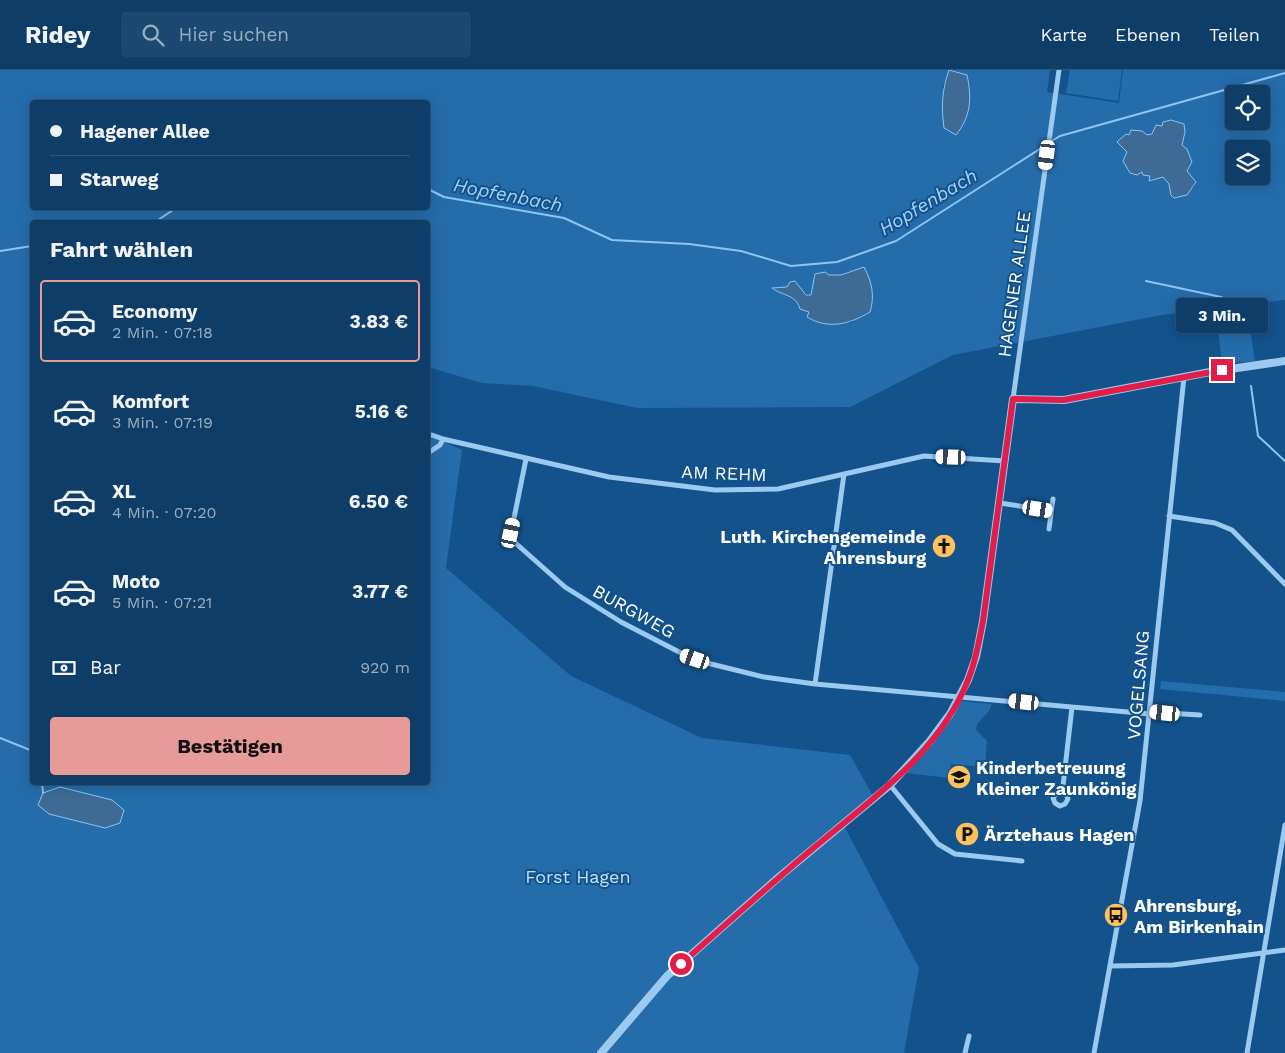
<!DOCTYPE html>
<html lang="de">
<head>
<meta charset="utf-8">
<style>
	:root { --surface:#0e3e68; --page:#1c4971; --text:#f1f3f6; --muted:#9baec0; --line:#2e577c; --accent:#e69b98 }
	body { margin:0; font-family:"Work Sans",sans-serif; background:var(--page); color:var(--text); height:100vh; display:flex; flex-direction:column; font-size:19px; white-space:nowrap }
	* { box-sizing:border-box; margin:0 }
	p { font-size:16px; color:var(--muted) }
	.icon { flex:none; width:28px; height:28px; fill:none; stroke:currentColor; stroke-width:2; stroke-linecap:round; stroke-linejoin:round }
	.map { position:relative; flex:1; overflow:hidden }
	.side { position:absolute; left:30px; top:150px; width:400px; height:565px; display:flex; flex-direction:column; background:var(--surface); border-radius:5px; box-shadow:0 2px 12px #0003,0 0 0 1px var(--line) }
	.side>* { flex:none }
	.guide { position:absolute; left:30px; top:30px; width:400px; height:110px; border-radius:5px; box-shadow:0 2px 12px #0003,0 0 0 1px var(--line); display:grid; align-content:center; height:110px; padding:0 20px; background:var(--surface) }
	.buttons { position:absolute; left:1225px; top:15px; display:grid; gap:10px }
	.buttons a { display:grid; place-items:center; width:45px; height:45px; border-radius:5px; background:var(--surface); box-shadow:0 2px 12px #0003,0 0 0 1px var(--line); font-size:25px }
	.end { position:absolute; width:22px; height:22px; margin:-11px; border:6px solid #e11d48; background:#fff; box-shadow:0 0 0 2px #fff }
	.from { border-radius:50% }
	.bubble { position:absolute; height:35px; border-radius:5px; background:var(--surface); box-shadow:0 2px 12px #0003,0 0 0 1px var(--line); font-size:16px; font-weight:700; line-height:35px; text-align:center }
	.car { position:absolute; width:15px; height:30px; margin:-15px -8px; border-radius:6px; box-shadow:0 0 4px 1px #0007; background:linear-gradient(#fff 24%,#345 0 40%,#fff 0 76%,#345 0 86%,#fff 0) }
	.guide b { display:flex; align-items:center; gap:18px; height:48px; font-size:19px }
	.guide b+b { border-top:1px solid var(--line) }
	.guide i { width:12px; height:12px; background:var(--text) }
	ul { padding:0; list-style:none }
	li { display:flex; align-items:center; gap:15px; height:82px; margin:0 10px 8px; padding:0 10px; border:2px solid transparent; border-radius:5px }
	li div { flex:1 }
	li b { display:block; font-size:19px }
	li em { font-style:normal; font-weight:700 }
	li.current { border-color:var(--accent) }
	li>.icon { width:45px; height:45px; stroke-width:1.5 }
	h2 { padding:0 20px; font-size:22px; line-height:60px }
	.pay { display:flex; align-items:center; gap:12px; height:55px; padding:0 20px; font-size:19px }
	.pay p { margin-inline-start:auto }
	.cta { display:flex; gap:10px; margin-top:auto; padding:10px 20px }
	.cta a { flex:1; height:58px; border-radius:5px; background:var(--accent); color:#111; font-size:20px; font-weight:700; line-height:58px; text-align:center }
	header { display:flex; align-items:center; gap:30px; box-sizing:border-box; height:70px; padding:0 25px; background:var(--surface); border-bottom:1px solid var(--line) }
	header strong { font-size:24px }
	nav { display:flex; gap:28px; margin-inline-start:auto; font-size:18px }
	.search { width:350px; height:45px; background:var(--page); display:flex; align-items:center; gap:12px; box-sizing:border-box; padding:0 18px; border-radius:5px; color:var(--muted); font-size:19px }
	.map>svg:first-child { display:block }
	.green { fill:#256caa; fill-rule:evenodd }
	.water { fill:#3d6b95; stroke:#8cc5f4 }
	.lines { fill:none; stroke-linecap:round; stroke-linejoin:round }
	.stream { stroke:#8cc5f4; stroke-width:2 }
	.minor { stroke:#9bc9f0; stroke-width:5 }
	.tertiary { stroke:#9bc9f0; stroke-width:8 }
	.route { stroke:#e11d48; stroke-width:6 }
	.labels { text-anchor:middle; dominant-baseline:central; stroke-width:4; stroke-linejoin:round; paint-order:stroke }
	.street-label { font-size:18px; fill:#fff; stroke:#13528b }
	.poi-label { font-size:18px; font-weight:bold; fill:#fff; stroke:#13528b; text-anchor:start }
	.park-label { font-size:18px; fill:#c1e1fc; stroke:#13528b }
	.water-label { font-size:19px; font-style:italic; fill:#a6d2f8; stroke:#13528b }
</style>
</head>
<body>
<header>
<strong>Ridey</strong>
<div class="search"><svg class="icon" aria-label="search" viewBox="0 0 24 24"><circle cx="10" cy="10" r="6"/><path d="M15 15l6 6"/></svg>Hier suchen</div>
<nav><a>Karte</a><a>Ebenen</a><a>Teilen</a></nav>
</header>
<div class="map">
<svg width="1285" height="983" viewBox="0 0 1285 983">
	<rect width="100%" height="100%" fill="#13528b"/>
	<path class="green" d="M0,0H949L942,19L967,5L953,0H1050L1047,22L1119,33L1123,0H1285V230L1162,245L953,285L850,337L637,338L533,316L482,313L428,297V152H32V712H428V365L462,380L446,498L571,606L702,668L850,685L873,726L842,752L919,898L904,983H0ZM1234,24H1261V51H1234ZM32,32H428V138H32ZM1174,52L1182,75L1187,79L1191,92L1187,102L1194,110L1195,116L1182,126L1174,128L1169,114L1163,107L1150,111L1151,106L1142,102L1130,103L1124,91L1127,83L1121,75L1129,65L1141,61L1147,65C1156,63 1164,55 1174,52ZM1234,79H1261V106H1234ZM849,201L853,252C837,254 822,257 807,247L809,242C803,236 795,227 787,224C780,222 778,223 772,218L787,217L811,225L814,215L829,205H841ZM49,744L120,753L105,758Z
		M1070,0H1122L1118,31L1066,23Z
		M1247,240L1255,291L1222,294L1216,242Z
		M1161,611L1285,622V631L1160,619Z
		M962,631L992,634L989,641L977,654L976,660L987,671L985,697L951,694L949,708L905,703L953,645Z"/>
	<path class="water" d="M949,0L967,5C972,29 971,46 956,65L944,58C941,36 942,20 949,0Z
		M1171,50L1184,54L1185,62L1182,75L1187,79L1192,92L1187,101L1196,112L1187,125L1174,128L1171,125L1169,114L1163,107L1149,111L1150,106L1143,105L1142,102L1137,105L1130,103L1123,91L1127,82L1117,72L1126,64L1129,65L1131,60L1142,61L1147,65L1152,64L1156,55L1162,56L1163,52Z
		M864,197C872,212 875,226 870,242C850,254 828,260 807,247L809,242L800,239C796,224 782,226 772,218L787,217L790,212L795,211L806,225H811L815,204L825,202L829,205H841Z
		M1241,240L1243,260L1227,261L1225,241Z
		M60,717L112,730L124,740L120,753L105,758L49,744L38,735L43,723Z"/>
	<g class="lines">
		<path class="stream" d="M1050,72L1060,66L1285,3
			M428,119L444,127L564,148L612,170L689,174L741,181L791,196L837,192L896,171L1046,75
			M155,152L176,138
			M0,181L32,176
			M1146,211L1221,227L1232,232
			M1251,316L1258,366L1285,391
			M0,668L30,680
			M42,712L43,723"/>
		<path class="minor" d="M1013,329L1059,0
			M428,366L432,365L443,369L609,407L715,420L778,419L924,386L1005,391
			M428,383L440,375L443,369
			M526,389L511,463L512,470L565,517L621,552L683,584L707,593L764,607L815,614L1150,644
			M1000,433L1051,441
			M1169,446L1215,453L1232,460L1285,514
			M1049,459L1053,429
			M815,614L844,404
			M1150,642L1200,645
			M890,715L938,774L955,784L1022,791
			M1063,716L1068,729L1065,734L1060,736L1055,733L1053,728L1063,716L1072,637
			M1110,896L1173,895L1285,880
			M965,983L969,966
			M1094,983L1140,731L1184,307
			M1247,983L1285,755"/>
		<path class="tertiary" d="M601,983L667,906L779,807L890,715L930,671L950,644L968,610L976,587L983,551L1013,329L1064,330L1210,302L1285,291"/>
	</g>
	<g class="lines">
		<path class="route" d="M681,894C724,856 766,818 810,781C868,732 939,684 968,610C976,591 979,571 983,551L1013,329L1064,330L1222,300"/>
	</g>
	<defs>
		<g id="church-disc" transform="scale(1.25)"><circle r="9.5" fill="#ffc15a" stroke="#13528b"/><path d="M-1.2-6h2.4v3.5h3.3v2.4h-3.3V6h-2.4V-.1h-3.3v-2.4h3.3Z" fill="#111"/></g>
		<g id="school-disc" transform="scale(1.25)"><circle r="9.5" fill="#ffc15a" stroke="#13528b"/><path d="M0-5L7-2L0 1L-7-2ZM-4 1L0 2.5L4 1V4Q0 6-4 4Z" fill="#111"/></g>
		<g id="parking-disc" transform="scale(1.25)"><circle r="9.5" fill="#ffc15a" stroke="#13528b"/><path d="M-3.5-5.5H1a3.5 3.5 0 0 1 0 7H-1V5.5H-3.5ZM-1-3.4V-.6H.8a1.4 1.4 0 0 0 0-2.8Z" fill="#111"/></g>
		<g id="bus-disc" transform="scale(1.25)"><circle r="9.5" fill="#ffc15a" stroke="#13528b"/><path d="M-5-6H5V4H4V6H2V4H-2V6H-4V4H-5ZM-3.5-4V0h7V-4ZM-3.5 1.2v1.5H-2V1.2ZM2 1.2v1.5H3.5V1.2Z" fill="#111"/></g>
	</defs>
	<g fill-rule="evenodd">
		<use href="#church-disc" x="944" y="476"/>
		<use href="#school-disc" x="959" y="707"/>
		<use href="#parking-disc" x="967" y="764"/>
		<use href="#bus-disc" x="1116" y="845"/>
	</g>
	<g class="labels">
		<g class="street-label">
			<text transform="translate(1014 214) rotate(-82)">HAGENER ALLEE</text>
			<text transform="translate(724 403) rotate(2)">AM REHM</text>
			<text transform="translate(634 541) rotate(29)">BURGWEG</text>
			<text transform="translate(1138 615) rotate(-85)">VOGELSANG</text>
		</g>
		<g class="poi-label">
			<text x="926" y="466" text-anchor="end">Luth. Kirchengemeinde<tspan x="926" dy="21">Ahrensburg</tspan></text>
			<text x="976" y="697">Kinderbetreuung<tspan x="976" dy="21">Kleiner Zaunkönig</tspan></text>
			<text x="984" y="764">Ärztehaus Hagen</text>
			<text x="1134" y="835">Ahrensburg,<tspan x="1134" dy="21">Am Birkenhain</tspan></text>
		</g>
		<g class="park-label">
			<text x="578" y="806">Forst Hagen</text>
		</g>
		<g class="water-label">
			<text transform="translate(508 125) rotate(11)">Hopfenbach</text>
			<text transform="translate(928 132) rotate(-31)">Hopfenbach</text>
		</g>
	</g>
</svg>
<div class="buttons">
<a><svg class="icon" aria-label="locate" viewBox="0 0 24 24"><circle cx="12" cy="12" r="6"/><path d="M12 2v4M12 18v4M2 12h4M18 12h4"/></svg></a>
<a><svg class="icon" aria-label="layers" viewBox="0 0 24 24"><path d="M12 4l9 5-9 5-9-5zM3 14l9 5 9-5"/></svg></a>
</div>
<i class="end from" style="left:681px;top:894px"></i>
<i class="end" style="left:1222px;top:300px"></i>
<div class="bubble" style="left:1176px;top:228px;width:92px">3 Min.</div>
<i class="car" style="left:1047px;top:85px;rotate:187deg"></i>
<i class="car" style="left:951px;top:387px;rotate:272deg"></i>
<i class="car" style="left:1038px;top:439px;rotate:99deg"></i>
<i class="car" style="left:511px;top:463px;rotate:12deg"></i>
<i class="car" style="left:695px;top:589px;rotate:289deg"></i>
<i class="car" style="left:1024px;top:632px;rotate:276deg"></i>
<i class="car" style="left:1165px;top:643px;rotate:276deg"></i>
<div class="guide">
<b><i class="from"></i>Hagener Allee</b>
<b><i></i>Starweg</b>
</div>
<section class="side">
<h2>Fahrt wählen</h2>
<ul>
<li class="current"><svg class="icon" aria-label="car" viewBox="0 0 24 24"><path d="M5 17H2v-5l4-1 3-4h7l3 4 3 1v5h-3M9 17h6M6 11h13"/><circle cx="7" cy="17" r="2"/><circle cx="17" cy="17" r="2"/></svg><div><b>Economy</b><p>2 Min. · 07:18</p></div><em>3.83 €</em></li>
<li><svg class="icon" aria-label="car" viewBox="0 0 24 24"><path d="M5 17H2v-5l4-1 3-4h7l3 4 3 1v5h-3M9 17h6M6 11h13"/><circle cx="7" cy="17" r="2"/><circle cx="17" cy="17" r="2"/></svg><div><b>Komfort</b><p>3 Min. · 07:19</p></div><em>5.16 €</em></li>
<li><svg class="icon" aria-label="car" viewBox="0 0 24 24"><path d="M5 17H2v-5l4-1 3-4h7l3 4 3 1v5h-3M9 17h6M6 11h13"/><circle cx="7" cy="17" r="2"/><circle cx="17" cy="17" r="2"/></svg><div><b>XL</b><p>4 Min. · 07:20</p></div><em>6.50 €</em></li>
<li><svg class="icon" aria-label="car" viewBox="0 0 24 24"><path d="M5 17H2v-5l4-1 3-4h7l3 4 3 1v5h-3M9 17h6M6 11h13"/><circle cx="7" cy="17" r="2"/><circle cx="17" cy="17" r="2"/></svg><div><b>Moto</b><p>5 Min. · 07:21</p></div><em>3.77 €</em></li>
</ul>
<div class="pay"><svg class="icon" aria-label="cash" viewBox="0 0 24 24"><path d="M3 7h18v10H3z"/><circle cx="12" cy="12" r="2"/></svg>Bar<p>920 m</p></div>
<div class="cta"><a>Bestätigen</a></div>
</section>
</div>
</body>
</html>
